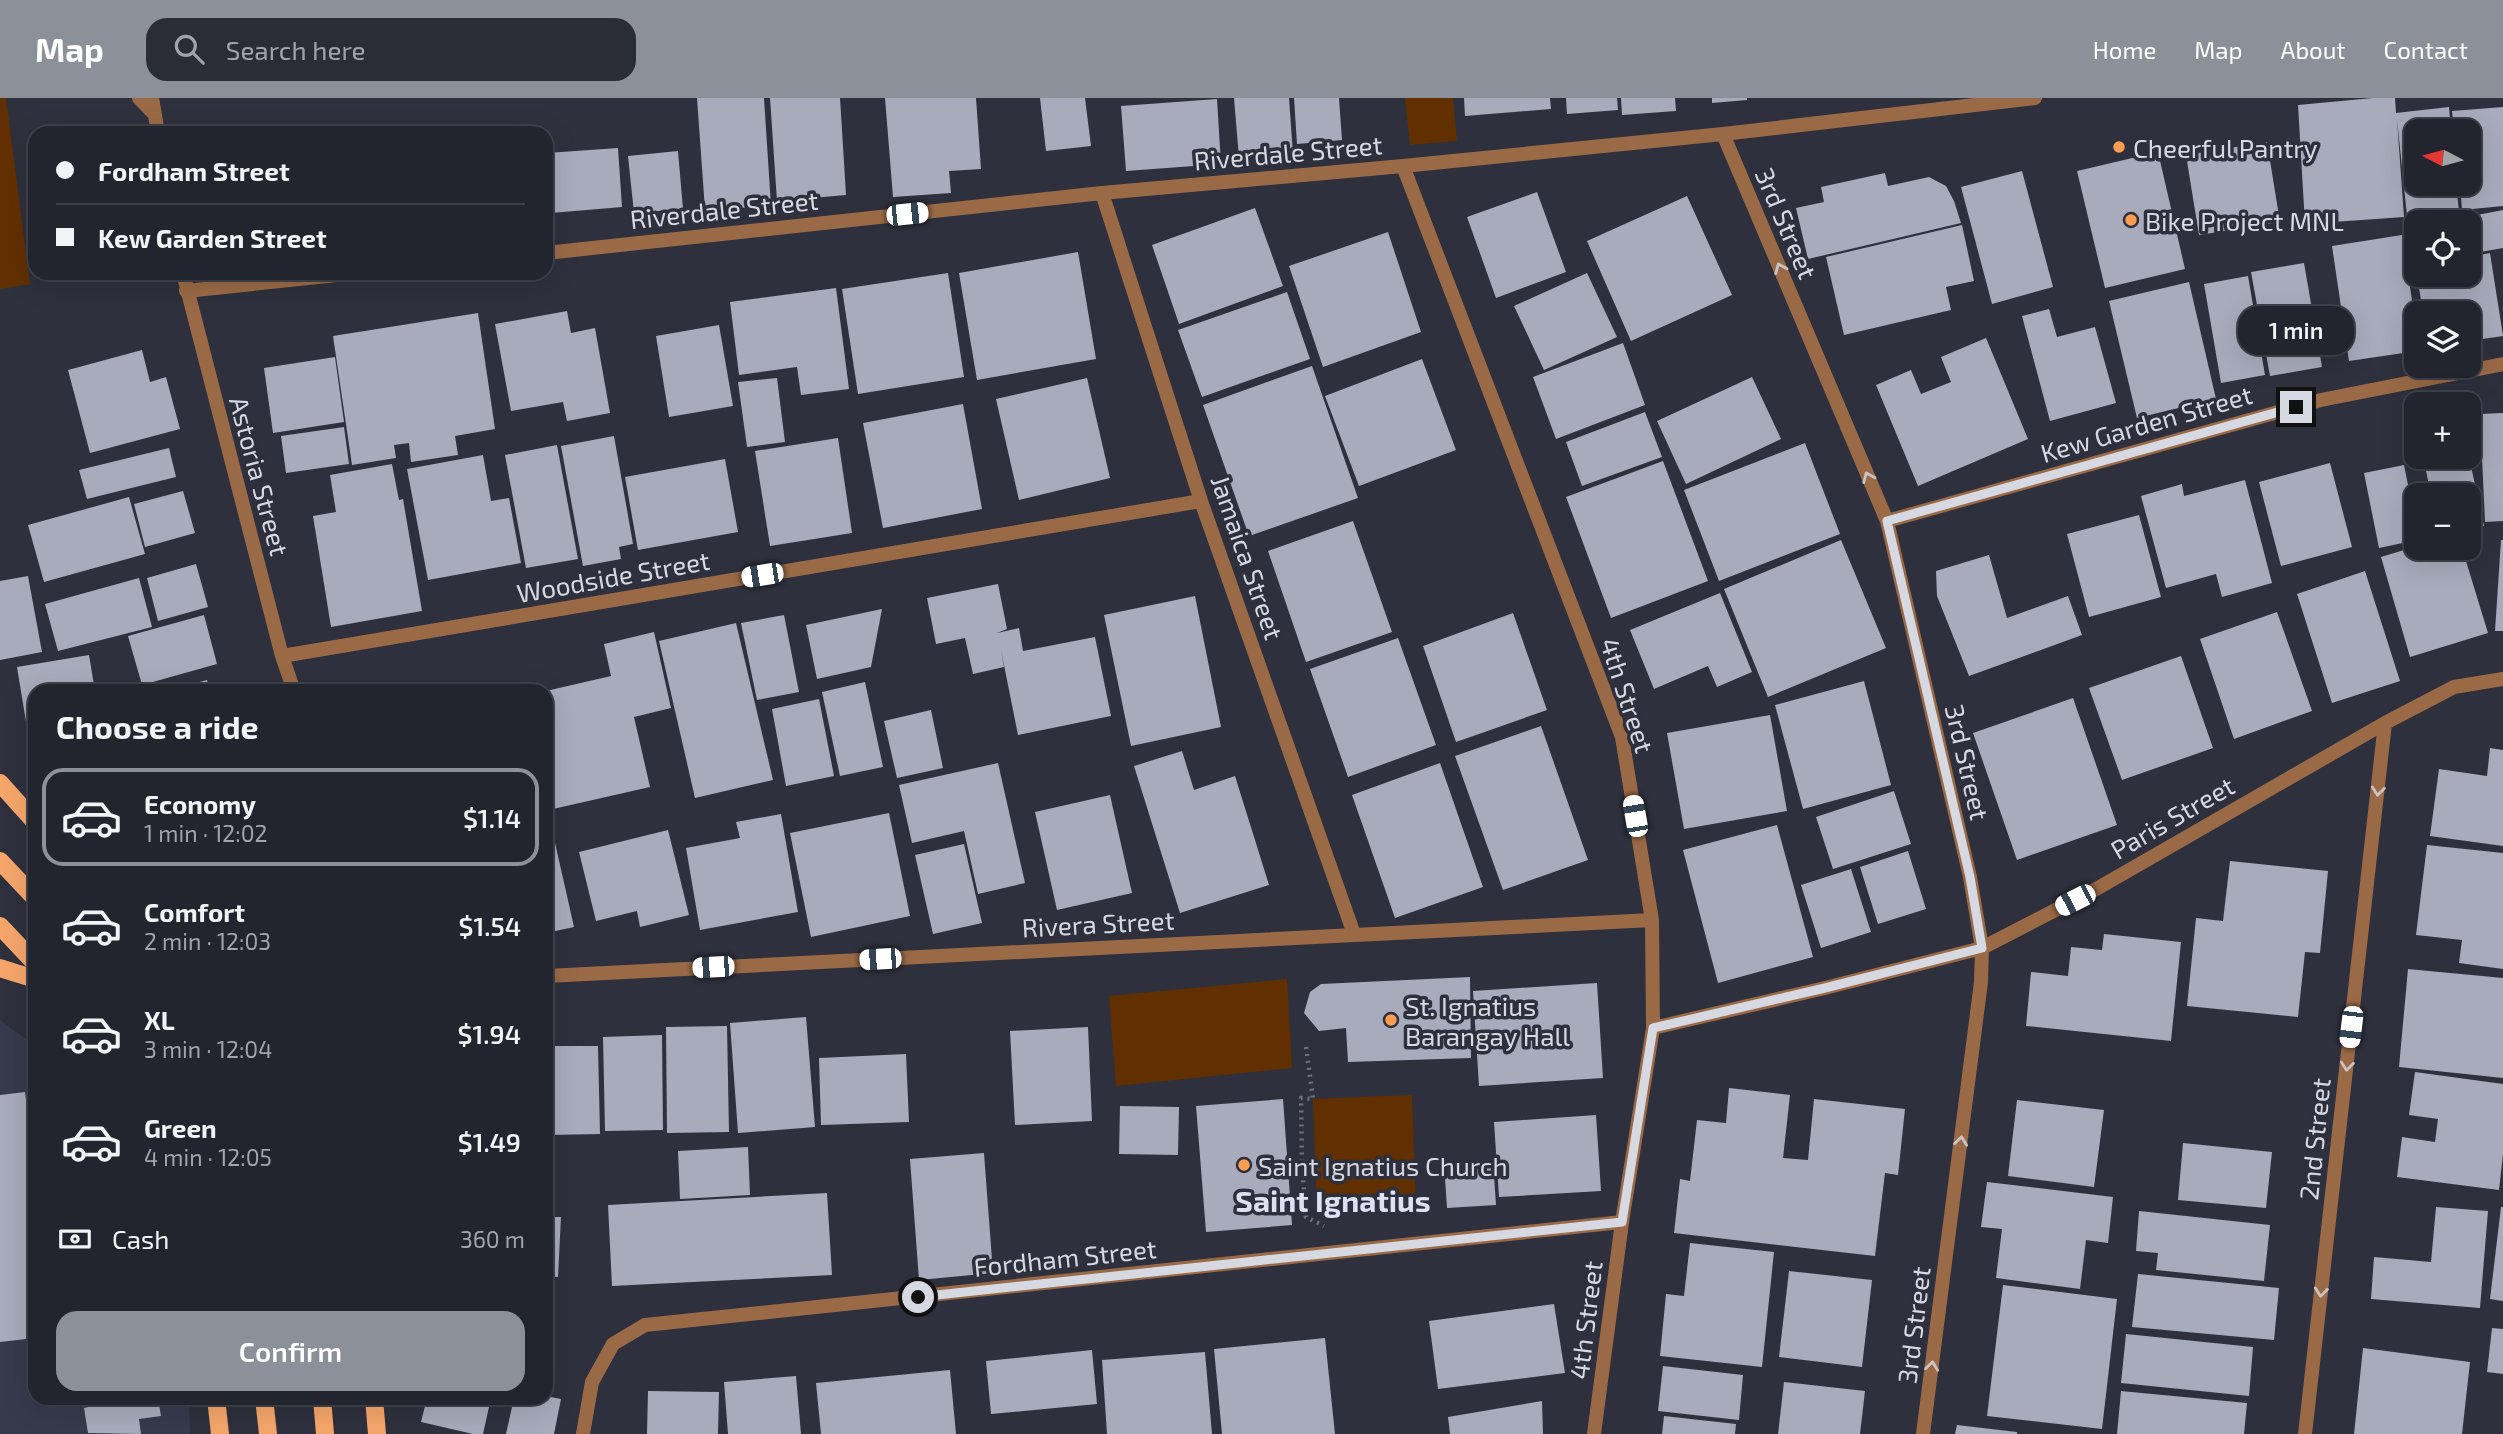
<!DOCTYPE html>
<html lang="en">
<head>
<meta charset="utf-8">
<style>
	:root { --surface:#22242e; --page:#2a2c36; --text:#f1f3f6; --muted:#a2a4aa; --line:#3f414a; --accent:#8c9099 }
	body { margin:0; font-family:"Exo 2",sans-serif; background:var(--page); color:var(--text); height:100vh; display:flex; flex-direction:column; font-size:26px; white-space:nowrap }
	* { box-sizing:border-box; margin:0 }
	p { font-size:23px; color:var(--muted) }
	.icon { flex:none; width:38px; height:38px; fill:none; stroke:currentColor; stroke-width:2; stroke-linecap:round; stroke-linejoin:round }
	.map { position:relative; flex:1; overflow:hidden }
	.side { position:absolute; left:28px; top:586px; width:525px; height:721px; display:flex; flex-direction:column; background:var(--surface); border-radius:21px; box-shadow:0 7px 28px #0002,0 0 0 2px var(--line) }
	.side>* { flex:none }
	.guide { position:absolute; left:28px; top:28px; width:525px; height:154px; border-radius:21px; box-shadow:0 7px 28px #0002,0 0 0 2px var(--line); display:grid; align-content:center; height:154px; padding:0 28px; background:var(--surface) }
	.needle { width:46px; rotate:276deg }
	.fabs { position:absolute; left:2404px; top:21px; display:grid; gap:14px }
	.fabs a { display:grid; place-items:center; width:77px; height:77px; border-radius:14px; background:var(--surface); box-shadow:0 7px 28px #0002,0 0 0 2px var(--line); font-size:35px }
	.end { position:absolute; width:32px; height:32px; margin:-16px; border:9px solid #d7d9e2; background:#111; box-shadow:0 0 0 4px #111 }
	.from { border-radius:50% }
	.bubble { position:absolute; height:49px; border-radius:21px; background:var(--surface); box-shadow:0 7px 28px #0002,0 0 0 2px var(--line); font-size:23px; font-weight:600; line-height:49px; text-align:center }
	.car { position:absolute; width:21px; height:42px; margin:-21px -10px; border-radius:9px; box-shadow:0 0 5px 2px #0007; background:linear-gradient(#fff 24%,#345 0 40%,#fff 0 76%,#345 0 86%,#fff 0) }
	.guide b { display:flex; align-items:center; gap:24px; height:66px; font-size:26px }
	.guide b+b { border-top:2px solid var(--line) }
	.guide i { width:18px; height:18px; background:var(--text) }
	ul { padding:0; list-style:none }
	li { display:flex; align-items:center; gap:21px; height:98px; margin:0 14px 10px; padding:0 14px; border:4px solid transparent; border-radius:21px }
	li div { flex:1 }
	li b { display:block; font-size:26px }
	li em { font-style:normal; font-weight:600 }
	li.selected { border-color:var(--accent) }
	li>.icon { width:63px; height:63px; stroke-width:1.5 }
	h2 { padding:0 28px; font-size:32px; line-height:84px }
	.pay { display:flex; align-items:center; gap:18px; height:77px; padding:0 28px; font-size:26px }
	.pay p { margin-inline-start:auto }
	.primary-button { display:flex; gap:14px; margin-top:auto; padding:14px 28px }
	.primary-button a { flex:1; height:80px; border-radius:21px; background:var(--accent); color:#fff; font-size:28px; font-weight:600; line-height:80px; text-align:center }
	header { display:flex; align-items:center; gap:42px; box-sizing:border-box; height:98px; padding:0 35px; background:var(--accent); color:#fff }
	header strong { font-size:33px }
	nav { display:flex; gap:38px; margin-inline-start:auto; font-size:24px }
	.search { width:490px; height:63px; background:var(--page); display:flex; align-items:center; gap:18px; box-sizing:border-box; padding:0 24px; border-radius:21px; color:var(--muted); font-size:26px }
	.map>svg:first-child { display:block }
	.built { fill:#363a4d }
	.green { fill:#623000 }
	.building { fill:#a7abbb }
	.lines { fill:none; stroke-linecap:round; stroke-linejoin:round }
	.path { stroke:#6f717d; stroke-width:4.5; stroke-dasharray:2 5; stroke-linecap:butt }
	.minor { stroke:#9a6a46; stroke-width:14 }
	.primary { stroke:#f6a66b; stroke-width:18 }
	.oneway { stroke:#cbc3c3 }
	.route { stroke:#d7d9e2; stroke-width:9 }
	.poi-dot { fill:#fc9d53; stroke:#2e303d; stroke-width:2.5 }
	.labels { text-anchor:middle; dominant-baseline:central; stroke-width:7; stroke-linejoin:round; paint-order:stroke }
	.poi-label { font-size:26px; fill:#d7d9e2; stroke:#2e303d; text-anchor:start }
	.street-label { font-size:26px; fill:#d7d9e2; stroke:#2e303d }
	.quarter-label { font-size:30px; font-weight:bold; fill:#dde1f2; stroke:#2e303d }
</style>
</head>
<body>
<header>
<strong>Map</strong>
<div class="search"><svg class="icon" aria-label="search" viewBox="0 0 24 24"><circle cx="10" cy="10" r="6"/><path d="M15 15l6 6"/></svg>Search here</div>
<nav><a>Home</a><a>Map</a><a>About</a><a>Contact</a></nav>
</header>
<div class="map">
<svg width="2503" height="1336" viewBox="0 0 2503 1336">
	<rect width="100%" height="100%" fill="#2e303d"/>
	<path class="built" d="M0,922L35,948V1300H189L190,1336H0Z"/>
	<path class="green" d="M0,0H6L30,186L0,191Z
		M1405,0H1453L1457,43L1410,47Z
		M1287,881L1292,970L1116,988L1109,898Z
		M1412,997L1416,1109L1317,1113L1313,1001Z"/>
	<path class="building" d="M697,0H764L771,108L705,112Z
		M770,0H840L846,97L777,103Z
		M885,0H976L981,71L949,73L951,95L893,99Z
		M1040,0H1085L1091,48L1046,53Z
		M1234,0H1289L1293,56L1239,60Z
		M1294,0H1339L1342,42L1297,46Z
		M1464,0H1550L1551,11L1465,18Z
		M1566,0H1617L1618,12L1567,16Z
		M1621,0H1675L1676,13L1622,17Z
		M1712,0H1747V2L1712,5Z
		M2373,0H2395L2396,15L2449,9L2451,33H2417V86H2456L2459,113L2407,118L2397,21L2404,119L2305,126L2298,7Z
		M1217,1L1221,66L1126,73L1121,8Z
		M2503,9V108L2462,112L2460,86H2469V33H2454L2452,13Z
		M531,30V35H499V33Z
		M2267,44L2280,124L2199,137L2186,57Z
		M618,50L622,109L551,115L547,55Z
		M678,53L683,111L634,115L628,58Z
		M2158,54L2185,171L2105,190L2077,73Z
		M2022,73L2053,189L1992,206L1961,89Z
		M1885,75L1888,88L1929,79L1946,88L1954,103L1961,125L1808,161L1796,110L1824,104L1821,89Z
		M1537,94L1566,174L1496,200L1467,119Z
		M1687,98L1732,197L1631,243L1587,143Z
		M1255,110L1283,188L1179,226L1152,147Z
		M2503,112V150L2469,156V124H2441Z
		M1962,127L1974,183L1946,189L1951,212L1844,237L1826,159Z
		M1388,134L1421,234L1323,269L1289,168Z
		M2402,137L2417,235V253L2349,263L2332,148Z
		M1078,154L1096,261L977,282L959,175Z
		M2490,155L2503,238L2469,243V215H2423L2417,177H2469V159Z
		M2304,165L2322,269L2270,278L2251,174Z
		M948,175L964,279L858,296L842,191Z
		M1587,175L1617,239L1544,272L1514,208Z
		M2248,178L2265,277L2221,285L2204,186Z
		M2189,184L2216,301L2137,320L2109,203Z
		M836,190L849,291L801,297L797,269L739,277L730,204Z
		M1287,194L1310,261L1202,299L1178,232Z
		M2049,211L2057,239L2095,229L2116,305L2050,323L2022,218Z
		M567,213L571,235L595,230L610,315L567,323L563,304L511,313L495,226Z
		M478,215L495,331L455,338L458,357L411,364L409,345L394,347L396,360L352,367L333,238Z
		M719,227L733,308L669,319L656,238Z
		M1986,240L2028,341L1918,388L1876,287L1911,272L1921,296L1951,284L1941,259Z
		M1623,245L1645,307L1556,341L1533,279Z
		M142,252L150,284L166,279L180,331L90,355L68,272Z
		M335,259L344,324L273,335L264,270Z
		M1422,261L1456,352L1359,388L1325,298Z
		M1312,268L1358,400L1249,438L1203,307Z
		M1752,279L1781,341L1686,386L1657,323Z
		M777,280L785,344L747,349L738,284Z
		M1087,280L1110,380L1019,402L996,301Z
		M963,306L982,411L883,430L863,325Z
		M1645,314L1662,359L1582,388L1566,344Z
		M2503,315V423L2485,424L2480,316Z
		M344,329L349,366L286,375L281,338Z
		M614,338L633,446L619,449L621,461L583,468L561,348Z
		M838,340L852,435L770,448L755,353Z
		M1805,345L1840,436L1719,483L1684,392Z
		M557,347L578,461L526,470L505,357Z
		M169,350L176,379L87,401L79,372Z
		M483,357L491,403L509,400L521,465L428,482L407,371Z
		M2443,359H2469L2484,428L2469,431V397H2431L2424,363Z
		M725,361L738,434L638,452L625,379Z
		M1663,363L1708,483L1611,520L1566,399Z
		M2330,365L2352,449L2281,468L2259,384Z
		M392,366L399,402L403,401L422,513L331,529L313,418L336,414L330,377Z
		M2404,367L2413,412L2417,411V442L2379,450L2364,375Z
		M2245,382L2272,485L2222,499L2216,476L2166,490L2141,398L2182,386L2184,398Z
		M183,393L195,435L145,449L134,406Z
		M129,399L145,456L44,484L28,427Z
		M2139,417L2161,499L2089,519L2067,436Z
		M1353,423L1392,534L1306,564L1268,453Z
		M1841,442L1886,550L1768,599L1724,491Z
		M2501,442H2503V533H2495Z
		M2417,448V450H2462L2488,535L2410,559L2381,459Z
		M1989,457L2007,520L2068,498L2082,537L1969,578L1937,498L1936,473Z
		M196,466L208,509L158,523L147,480Z
		M2365,473L2400,583L2332,605L2297,496Z
		M28,478L42,554L0,562V483Z
		M139,480L152,529L58,553L45,506Z
		M998,486L1007,531L997,535L1019,530L1023,553L1095,539L1111,618L1018,637L1001,552L1004,569L973,576L965,540L936,546L927,500Z
		M1720,495L1752,574L1717,589L1708,568L1654,591L1630,532Z
		M1195,498L1221,629L1131,648L1104,517Z
		M882,511L871,569L817,581L806,527Z
		M2277,514L2312,613L2234,641L2200,541Z
		M1513,515L1547,612L1456,644L1423,548Z
		M204,517L217,566L142,587L128,538Z
		M784,517L799,594L757,602L741,525Z
		M736,525L773,682L695,700L659,543Z
		M654,534L671,610L634,619L650,689L553,711L546,678V593L611,578L604,546Z
		M1398,540L1436,647L1348,679L1310,571Z
		M89,557L95,593H35V634L28,636L17,569Z
		M2181,558L2213,650L2122,682L2089,590Z
		M207,582L210,593H170V592Z
		M1864,583L1891,687L1803,711L1775,607Z
		M865,584L883,669L840,678L822,594Z
		M2073,600L2117,727L2017,762L1973,635Z
		M819,601L834,678L786,688L772,611Z
		M931,612L943,670L897,680L884,623Z
		M1770,617L1787,713L1684,731L1667,635Z
		M1541,628L1588,762L1503,792L1455,658Z
		M2490,650L2503,652V748L2430,738L2439,671L2487,678Z
		M1182,653L1194,692L1235,678L1269,787L1180,815L1134,668Z
		M998,665L1025,785L978,796L964,733L912,745L899,687Z
		M1440,665L1483,789L1395,820L1352,697Z
		M1894,693L1911,746L1833,771L1816,719Z
		M1110,697L1132,795L1057,812L1035,714Z
		M889,715L910,818L811,839L790,735Z
		M781,716L798,814L700,832L686,750L740,740L736,724Z
		M546,718H549L574,829L546,835Z
		M1777,727L1813,859L1718,885L1683,752Z
		M668,732L689,817L640,829L637,813L596,823L579,754Z
		M964,746L982,825L933,836L915,757Z
		M2427,747L2503,755V871L2459,865L2462,842L2416,837Z
		M1908,753L1926,811L1878,826L1860,769Z
		M2230,763L2328,773L2320,855L2305,854L2298,919L2187,908L2196,820L2223,823Z
		M1851,771L1871,834L1821,850L1801,787Z
		M2104,836L2181,844L2171,943L2026,928L2031,874L2068,878L2071,849L2102,852Z
		M2408,871L2503,880V980L2399,969Z
		M1470,879L1471,960L1348,964L1346,930L1319,933L1304,915L1310,894L1321,886Z
		M1597,885L1603,980L1479,988L1473,893Z
		M806,919L815,1029L738,1035L730,925Z
		M727,928L729,1034L667,1035L666,929Z
		M1088,929L1092,1023L1015,1027L1010,933Z
		M662,937L663,1032L605,1033L603,939Z
		M546,948H598L600,1036L547,1037Z
		M906,956L909,1024L821,1027L819,960Z
		M2415,974L2503,986V1056L2499,1092L2397,1079L2402,1039L2435,1044L2438,1021L2409,1017Z
		M1729,990L1790,997L1783,1060L1808,1062L1814,1001L1905,1011L1898,1077L1885,1075L1875,1158L1674,1135L1680,1081L1690,1083L1697,1022L1726,1025Z
		M25,994L35,1070V1240L0,1244V997Z
		M1283,1001L1292,1127L1206,1134L1196,1008Z
		M2017,1002L2104,1012L2094,1089L2008,1078Z
		M1120,1008L1179,1009L1178,1057L1119,1056Z
		M1596,1017L1601,1093L1499,1099L1494,1024Z
		M2183,1045L2272,1054L2266,1110L2178,1102Z
		M748,1049L750,1097L680,1101L678,1053Z
		M984,1055L993,1175L919,1182L910,1061Z
		M1493,1062L1496,1107L1447,1110L1444,1065Z
		M1987,1084L2113,1099L2108,1145L2086,1142L2080,1191L1996,1180L2002,1131L1981,1129Z
		M827,1095L832,1177L612,1188L608,1107Z
		M2436,1109L2488,1113L2480,1210L2371,1201L2374,1159L2431,1164Z
		M2501,1109H2503V1203L2490,1201Z
		M2139,1113L2270,1127L2264,1183L2156,1172L2158,1155L2136,1153Z
		M546,1119H561L558,1179L546,1178Z
		M1690,1145L1774,1154L1762,1269L1660,1258L1666,1196L1684,1198Z
		M1789,1173L1872,1182L1862,1269L1779,1259Z
		M2138,1176L2279,1190L2274,1242L2132,1229Z
		M2003,1187L2117,1201L2102,1331L1987,1318Z
		M1554,1206L1565,1275L1438,1291L1429,1223Z
		M2492,1230L2503,1231V1276L2487,1274Z
		M2126,1236L2253,1249L2249,1298L2121,1285Z
		M1325,1240L1335,1336H1222L1214,1251Z
		M2363,1250L2470,1264L2462,1336H2354Z
		M1092,1252L1097,1306L991,1316L986,1263Z
		M1205,1254L1212,1336H1107L1102,1262Z
		M1663,1268L1743,1277L1739,1322L1658,1313Z
		M950,1272L956,1336H821L816,1285Z
		M796,1278L801,1336H728L724,1284Z
		M1784,1284L1865,1293L1860,1336H1778Z
		M648,1293L719,1294L718,1336H647Z
		M2121,1293L2247,1305L2244,1336H2117Z
		M546,1298L561,1301L554,1336H506L514,1300H546Z
		M92,1300H158L161,1318L139,1321L141,1336L88,1335L84,1310L93,1308Z
		M427,1300H491L483,1336H473L421,1324Z
		M1542,1303L1543,1336H1450L1448,1319Z
		M1664,1318L1736,1326L1735,1336H1662Z
		M1957,1327L2017,1334V1336H1955Z"/>
	<g class="lines">
		<path class="path" d="M1306,949L1313,1001L1301,1000L1302,1066L1306,1119L1324,1128"/>
		<path class="minor" d="M139,0L155,17
			M152,0L158,35
			M1723,36L1887,423L1970,779L1982,850L1981,884L1923,1336
			M1403,68L1622,639L1652,822L1653,930L1622,1124L1594,1336
			M1102,95L1201,403L1354,836
			M546,155L1102,95L1403,68L1723,36L2035,0
			M183,175L282,558L294,593
			M186,193L356,175
			M1887,423L2321,302L2503,266
			M282,558L1201,403
			M546,878L1652,822
			M1653,930L1825,890L1982,850L2098,790L2385,625L2454,589L2503,581
			M583,1336L592,1284L613,1246L645,1227L1622,1124
			M2305,1336L2385,625"/>
		<path class="primary" d="M0,685L35,724
			M0,763L35,800
			M0,828L35,865
			M0,870L35,881
			M216,1300L220,1336
			M264,1300L268,1336
			M322,1300L325,1336
			M374,1300L377,1336"/>
	</g>
	<defs><path id="oneway-chevron" d="M-2-3.5L2.5 0L-2 3.5" fill="none" stroke-width="1.6" stroke-linecap="round" stroke-linejoin="round" transform="scale(1.75)"/></defs>
	<g class="oneway">
		<use href="#oneway-chevron" transform="translate(1780 170) rotate(-113)"/>
		<use href="#oneway-chevron" transform="translate(1868 379) rotate(-113)"/>
		<use href="#oneway-chevron" transform="translate(2378 693) rotate(96)"/>
		<use href="#oneway-chevron" transform="translate(2347 968) rotate(96)"/>
		<use href="#oneway-chevron" transform="translate(1961 1043) rotate(-83)"/>
		<use href="#oneway-chevron" transform="translate(2321 1194) rotate(96)"/>
		<use href="#oneway-chevron" transform="translate(1932 1268) rotate(-83)"/>
	</g>
	<g class="lines">
		<path class="route" d="M918,1199L1622,1124L1653,930L1825,890L1982,850L1970,779L1887,423L2296,309"/>
	</g>
	<g class="poi-dot">
		<circle cx="2119" cy="49" r="7"/>
		<circle cx="2131" cy="122" r="7"/>
		<circle cx="1391" cy="922" r="7"/>
		<circle cx="1244" cy="1067" r="7"/>
	</g>
	<g class="labels">
		<g class="poi-label">
			<text x="2133" y="49">Cheerful Pantry</text>
			<text x="2145" y="122">Bike Project MNL</text>
			<text x="1405" y="907">St. Ignatius<tspan x="1405" dy="30">Barangay Hall</tspan></text>
			<text x="1258" y="1067">Saint Ignatius Church</text>
		</g>
		<g class="street-label">
			<text transform="translate(1288 54) rotate(-5)">Riverdale Street</text>
			<text transform="translate(724 111) rotate(-6)">Riverdale Street</text>
			<text transform="translate(1787 125) rotate(67)">3rd Street</text>
			<text transform="translate(2146 325) rotate(-16)">Kew Garden Street</text>
			<text transform="translate(260 378) rotate(75)">Astoria Street</text>
			<text transform="translate(1248 459) rotate(71)">Jamaica Street</text>
			<text transform="translate(613 478) rotate(-10)">Woodside Street</text>
			<text transform="translate(1628 597) rotate(72)">4th Street</text>
			<text transform="translate(1968 664) rotate(77)">3rd Street</text>
			<text transform="translate(2172 719) rotate(-30)">Paris Street</text>
			<text transform="translate(1098 825) rotate(-3)">Rivera Street</text>
			<text transform="translate(2314 1041) rotate(-84)">2nd Street</text>
			<text transform="translate(1065 1159) rotate(-6)">Fordham Street</text>
			<text transform="translate(1585 1222) rotate(-83)">4th Street</text>
			<text transform="translate(1913 1227) rotate(-83)">3rd Street</text>
		</g>
		<g class="quarter-label">
			<text x="1333" y="1102">Saint Ignatius</text>
		</g>
	</g>
</svg>
<div class="fabs">
<a><svg class="needle" viewBox="-14 -14 28 28"><path d="M0-13l5 13h-10z" fill="#e53935"/><path d="M0 13l5-13h-10z" fill="#a2a4aa"/></svg></a>
<a><svg class="icon" aria-label="locate" viewBox="0 0 24 24"><circle cx="12" cy="12" r="6"/><path d="M12 2v4M12 18v4M2 12h4M18 12h4"/></svg></a>
<a><svg class="icon" aria-label="layers" viewBox="0 0 24 24"><path d="M12 4l9 5-9 5-9-5zM3 14l9 5 9-5"/></svg></a>
<a>+</a>
<a>−</a>
</div>
<i class="end from" style="left:918px;top:1199px"></i>
<i class="end" style="left:2296px;top:309px"></i>
<div class="bubble" style="left:2238px;top:208px;width:116px">1 min</div>
<i class="car" style="left:907px;top:116px;rotate:84deg"></i>
<i class="car" style="left:762px;top:477px;rotate:261deg"></i>
<i class="car" style="left:1635px;top:718px;rotate:350deg"></i>
<i class="car" style="left:2075px;top:802px;rotate:243deg"></i>
<i class="car" style="left:880px;top:861px;rotate:267deg"></i>
<i class="car" style="left:713px;top:869px;rotate:267deg"></i>
<i class="car" style="left:2351px;top:929px;rotate:187deg"></i>
<div class="guide">
<b><i class="from"></i>Fordham Street</b>
<b><i></i>Kew Garden Street</b>
</div>
<section class="side">
<h2>Choose a ride</h2>
<ul>
<li class="selected"><svg class="icon" aria-label="car" viewBox="0 0 24 24"><path d="M5 17H2v-5l4-1 3-4h7l3 4 3 1v5h-3M9 17h6M6 11h13"/><circle cx="7" cy="17" r="2"/><circle cx="17" cy="17" r="2"/></svg><div><b>Economy</b><p>1 min · 12:02</p></div><em>$1.14</em></li>
<li><svg class="icon" aria-label="car" viewBox="0 0 24 24"><path d="M5 17H2v-5l4-1 3-4h7l3 4 3 1v5h-3M9 17h6M6 11h13"/><circle cx="7" cy="17" r="2"/><circle cx="17" cy="17" r="2"/></svg><div><b>Comfort</b><p>2 min · 12:03</p></div><em>$1.54</em></li>
<li><svg class="icon" aria-label="car" viewBox="0 0 24 24"><path d="M5 17H2v-5l4-1 3-4h7l3 4 3 1v5h-3M9 17h6M6 11h13"/><circle cx="7" cy="17" r="2"/><circle cx="17" cy="17" r="2"/></svg><div><b>XL</b><p>3 min · 12:04</p></div><em>$1.94</em></li>
<li><svg class="icon" aria-label="car" viewBox="0 0 24 24"><path d="M5 17H2v-5l4-1 3-4h7l3 4 3 1v5h-3M9 17h6M6 11h13"/><circle cx="7" cy="17" r="2"/><circle cx="17" cy="17" r="2"/></svg><div><b>Green</b><p>4 min · 12:05</p></div><em>$1.49</em></li>
</ul>
<div class="pay"><svg class="icon" aria-label="cash" viewBox="0 0 24 24"><path d="M3 7h18v10H3z"/><circle cx="12" cy="12" r="2"/></svg>Cash<p>360 m</p></div>
<div class="primary-button"><a>Confirm</a></div>
</section>
</div>
</body>
</html>
